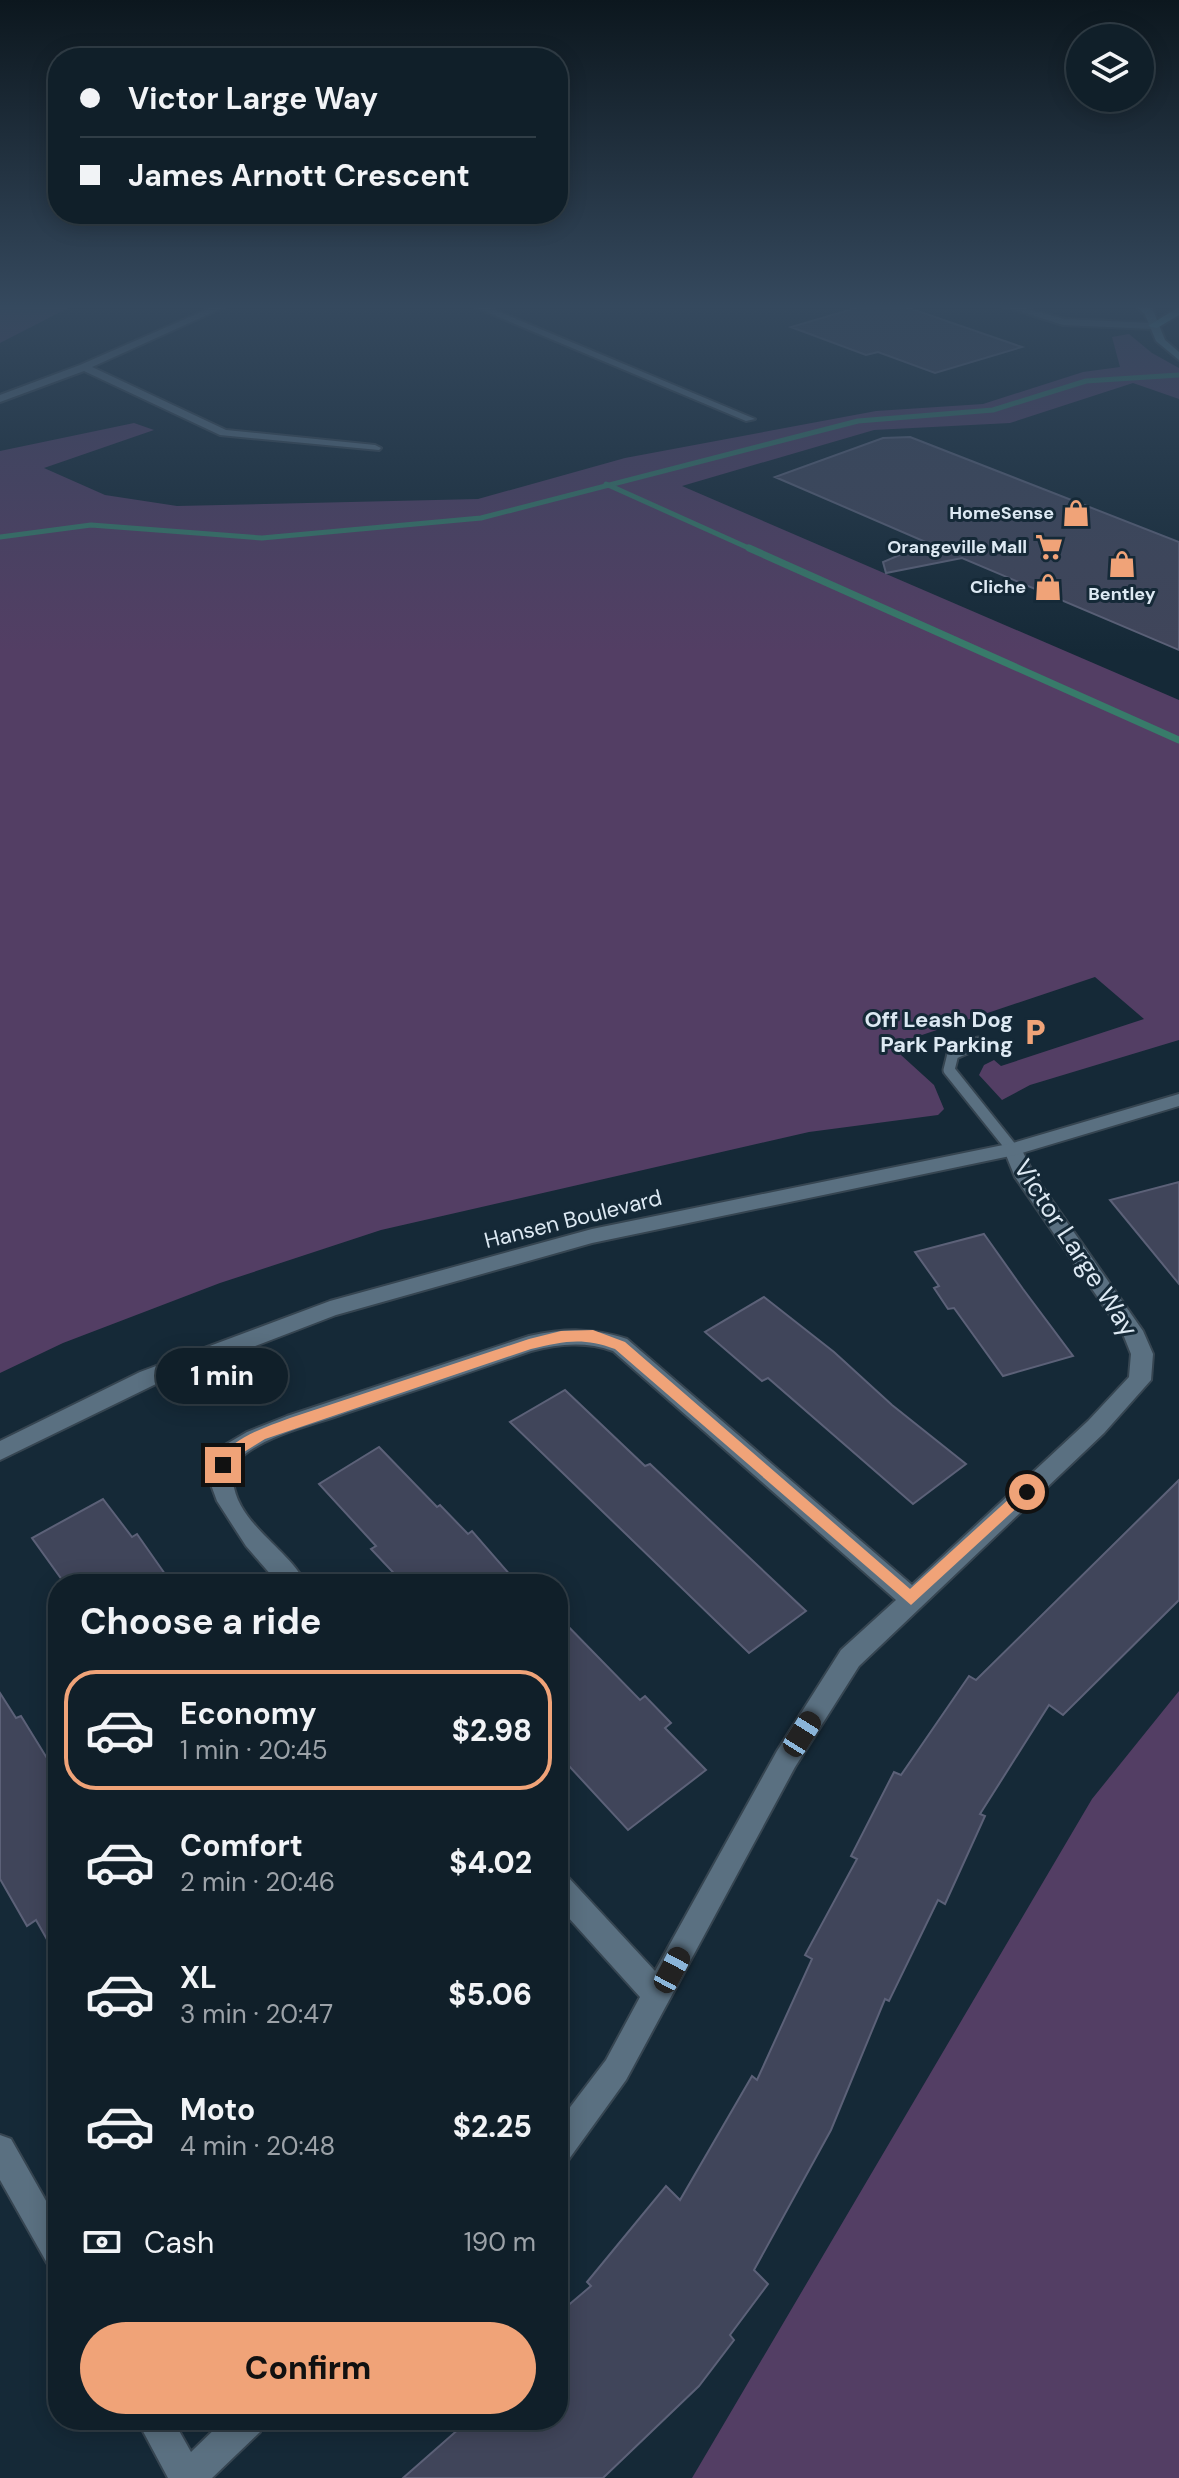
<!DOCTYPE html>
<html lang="en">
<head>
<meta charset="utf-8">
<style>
	:root { --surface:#101f29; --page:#1e2c35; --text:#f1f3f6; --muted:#9ca2a8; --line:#303d46; --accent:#f0a378 }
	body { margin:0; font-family:"DM Sans",sans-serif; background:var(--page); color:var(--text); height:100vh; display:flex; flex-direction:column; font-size:30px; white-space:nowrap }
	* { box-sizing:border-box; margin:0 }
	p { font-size:26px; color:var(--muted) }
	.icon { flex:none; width:44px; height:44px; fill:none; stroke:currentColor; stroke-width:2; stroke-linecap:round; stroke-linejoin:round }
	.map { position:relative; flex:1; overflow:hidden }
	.sheet { position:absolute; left:48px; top:1574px; width:520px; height:856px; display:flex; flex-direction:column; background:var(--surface); border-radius:32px; box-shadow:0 4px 20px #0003,0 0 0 2px var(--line) }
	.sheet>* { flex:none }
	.guide { position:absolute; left:48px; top:48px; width:520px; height:176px; border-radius:32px; box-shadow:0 4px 20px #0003,0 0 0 2px var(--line); display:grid; align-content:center; height:176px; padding:0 32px; background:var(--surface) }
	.controls { position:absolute; left:1066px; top:24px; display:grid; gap:16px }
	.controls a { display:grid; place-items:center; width:88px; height:88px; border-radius:50%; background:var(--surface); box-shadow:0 4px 20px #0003,0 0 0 2px var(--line); font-size:40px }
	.end { position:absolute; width:36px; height:36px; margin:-18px; border:10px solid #f0a378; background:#111; box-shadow:0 0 0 4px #111 }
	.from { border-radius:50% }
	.bubble { position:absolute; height:56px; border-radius:28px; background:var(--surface); box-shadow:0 4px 20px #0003,0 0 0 2px var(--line); font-size:26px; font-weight:800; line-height:56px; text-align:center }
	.car { position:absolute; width:24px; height:48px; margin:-24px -12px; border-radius:10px; box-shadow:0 0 6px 2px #0007; background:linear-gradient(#222 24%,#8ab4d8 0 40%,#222 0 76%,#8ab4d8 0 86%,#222 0) }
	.guide b { display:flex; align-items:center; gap:28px; height:76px; font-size:30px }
	.guide b+b { border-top:2px solid var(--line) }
	.guide i { width:20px; height:20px; background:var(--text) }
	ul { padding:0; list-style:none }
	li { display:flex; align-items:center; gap:24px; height:120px; margin:0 16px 12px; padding:0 16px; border:4px solid transparent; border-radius:32px }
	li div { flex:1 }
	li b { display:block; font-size:30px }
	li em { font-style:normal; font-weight:800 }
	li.active { border-color:var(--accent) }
	li>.icon { width:72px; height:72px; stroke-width:1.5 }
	h2 { padding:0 32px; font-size:36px; line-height:96px }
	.pay { display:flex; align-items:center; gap:20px; height:88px; padding:0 32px; font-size:30px }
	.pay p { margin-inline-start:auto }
	.primary-button { display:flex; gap:16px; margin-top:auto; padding:16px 32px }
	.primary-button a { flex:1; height:92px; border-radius:48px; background:var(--accent); color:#111; font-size:32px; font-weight:800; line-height:92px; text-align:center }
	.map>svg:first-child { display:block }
	.green { fill:#533e64 }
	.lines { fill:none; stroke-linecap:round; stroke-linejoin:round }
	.stream-far1 { stroke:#387b6a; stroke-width:5 }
	.stream { stroke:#387b6a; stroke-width:7 }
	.building { fill:#40455a; stroke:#5c6178; stroke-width:2 }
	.service-casing { stroke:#364551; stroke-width:15 }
	.minor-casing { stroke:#364551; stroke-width:4 }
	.tertiary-casing { stroke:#364551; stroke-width:4 }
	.secondary-casing { stroke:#364551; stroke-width:4 }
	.trunk-casing { stroke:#364551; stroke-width:4 }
	.service { stroke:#5a7081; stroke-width:11 }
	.minor { fill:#5a7081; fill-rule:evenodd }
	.tertiary { fill:#5a7081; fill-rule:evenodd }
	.secondary { fill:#5a8798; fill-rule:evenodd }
	.trunk { fill:#59aebd; fill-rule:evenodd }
	.route { fill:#f0a378 }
	.labels { text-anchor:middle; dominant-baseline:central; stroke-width:6; stroke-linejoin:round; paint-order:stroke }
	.far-poi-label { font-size:18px; font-weight:bold; fill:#dde9f3; stroke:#152937; text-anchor:end }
	.poi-label { font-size:22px; font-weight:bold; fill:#dde9f3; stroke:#152937; text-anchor:end }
	.street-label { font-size:22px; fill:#dde9f3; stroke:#152937 }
	.near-street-label { font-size:26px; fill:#dde9f3; stroke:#152937 }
</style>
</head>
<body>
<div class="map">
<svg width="1179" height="2478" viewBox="0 0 1179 2478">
	<rect width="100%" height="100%" fill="#152937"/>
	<path class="green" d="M0,305H74L0,343Z
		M1129,334L1152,353L1179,368V399L1133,383L1010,423L874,430L682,486L1179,700V1040L1030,1085L1002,1100L979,1075L984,1065L994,1060L1001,1066L1144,1019L1095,977L907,1040L901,1055L934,1085L944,1109L938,1115L809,1132L381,1230L220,1283L63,1343L0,1373V451L134,423L154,430L44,468L105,495L177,506L478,499L625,458L876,411L983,404L1083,372L1120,367L1112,337Z
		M1179,1691V2478H692L1092,1799Z"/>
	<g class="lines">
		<path class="stream-far1" d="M606,484L753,550
			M0,537L91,525L262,538L481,518L858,421L993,410L1086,381L1179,375"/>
		<path class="stream" d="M749,548L1179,740"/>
	</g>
	<path class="building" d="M866,305H900L1022,347L935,373L878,352L866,355L791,327Z
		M910,437L1179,542V650L962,558L886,573L883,562L928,543L775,477L883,438Z
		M1179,1182V1284L1110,1200Z
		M984,1234L1023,1289L1073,1356L1003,1376L954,1308L948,1309L934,1288L939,1286L915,1252Z
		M764,1297L834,1352L892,1405L966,1464L913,1504L768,1378L762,1381L705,1332Z
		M565,1390L645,1466L650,1464L806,1611L749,1653L510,1422Z
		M379,1447L437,1507L440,1505L468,1534L472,1531L518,1584H404L371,1549L376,1546L319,1484Z
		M1179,1480V1600L1063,1715L1049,1705L980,1814L985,1816L945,1904L938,1900L889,2001L885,1999L831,2130L754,2270L768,2284L730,2335L734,2340L699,2386L603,2478H403L469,2420H558V2314L591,2286L587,2282L666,2186L680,2200L752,2076L757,2080L812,1959L805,1955L857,1859L851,1856L894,1772L901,1775L969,1676L976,1680Z
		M103,1499L132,1537L137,1534L172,1584H65L32,1538Z
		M558,1616L640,1700L645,1696L671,1723L665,1728L706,1770L628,1830L558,1754Z
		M0,1693L16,1718L21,1716L58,1776V1959L36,1920L27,1926L0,1879Z"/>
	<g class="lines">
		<g class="service-casing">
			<path id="service" d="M978,1043L953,1054L949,1070L1013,1150"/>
		</g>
		<g class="minor-casing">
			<path id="minor" d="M217,305H229L92,367L226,430L375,445L381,448L379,450L220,435L84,371L0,402V395L80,365Z
				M470,305H483L755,419L746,421Z
				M999,305H1014L1064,319L1153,323L1158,326L1153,329L1063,325Z
				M1013,1144L1020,1146L1034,1175L1143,1331L1153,1354L1151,1380L1104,1433L859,1666L795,1767L626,2080L569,2159L558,2163V2123L606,2060L640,1997L558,1906V1873L568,1877L655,1971L777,1751L841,1650L896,1600L613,1351C585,1341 559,1344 531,1351C470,1372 408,1393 346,1413C313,1425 273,1433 245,1454C236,1461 232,1470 233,1481C237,1524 288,1548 306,1584H279L246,1546L217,1501L210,1482L211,1465L225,1445L247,1432L287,1416L529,1336C565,1328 593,1328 627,1339L912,1585L1088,1421L1129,1377L1131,1354L1123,1334L1015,1177L1004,1150Z
				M0,2135L11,2139L58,2222V2268L47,2263L0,2180Z
				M137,2420H173L191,2452L224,2420H265L260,2432L212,2478H168Z"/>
		</g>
		<g class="tertiary-casing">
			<path id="tertiary" d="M1179,1094V1106L1015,1155L592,1243L336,1315L156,1384L0,1460V1441L140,1372L330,1301L592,1229L1013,1143Z"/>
		</g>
		<g class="secondary-casing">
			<path id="secondary" d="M1141,305H1151L1165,340L1179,352V360L1156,341Z"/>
		</g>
		<g class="trunk-casing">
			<path id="trunk" d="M1135,305H1146L1152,311L1143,313Z
				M1179,307V315L1157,328L1148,326Z"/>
		</g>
		<use href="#service" class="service"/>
		<use href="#minor" class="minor"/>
		<use href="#tertiary" class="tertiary"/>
		<use href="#secondary" class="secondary"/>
		<use href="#trunk" class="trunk"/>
	</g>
	<linearGradient id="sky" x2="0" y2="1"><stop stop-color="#0c171e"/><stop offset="0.47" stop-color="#35495e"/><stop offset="1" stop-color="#35495e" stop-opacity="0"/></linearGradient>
	<rect width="1179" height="652" fill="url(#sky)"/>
	<path class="route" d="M593,1330L625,1342L910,1589L1022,1487H1032L1034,1492L911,1605L615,1349C583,1337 564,1341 531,1349L265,1439L236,1457L228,1469H218L215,1465C231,1438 261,1429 290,1418L529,1339L561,1331Z"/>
	<defs>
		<g id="shop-bare" transform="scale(2.16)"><path d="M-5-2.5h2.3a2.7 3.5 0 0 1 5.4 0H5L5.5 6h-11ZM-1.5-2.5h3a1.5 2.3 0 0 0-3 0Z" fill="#f0a378" stroke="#152937" stroke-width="2.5" paint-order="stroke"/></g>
		<g id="supermarket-bare" transform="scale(2.16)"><path d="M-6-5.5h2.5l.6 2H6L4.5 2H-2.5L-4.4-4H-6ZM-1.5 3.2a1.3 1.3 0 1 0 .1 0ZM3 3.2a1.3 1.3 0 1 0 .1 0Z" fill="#f0a378" stroke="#152937" stroke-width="2.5" paint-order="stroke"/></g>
		<g id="parking-bare" transform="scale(2.16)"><path d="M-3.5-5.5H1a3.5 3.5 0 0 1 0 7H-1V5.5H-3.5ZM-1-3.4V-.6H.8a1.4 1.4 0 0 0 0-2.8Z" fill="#f0a378" stroke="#152937" stroke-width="2.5" paint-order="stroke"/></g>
	</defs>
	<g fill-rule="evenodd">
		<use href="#shop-bare" x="1076" y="513"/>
		<use href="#supermarket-bare" x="1049" y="547"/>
		<use href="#shop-bare" x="1122" y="564"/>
		<use href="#shop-bare" x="1048" y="587"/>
		<use href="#parking-bare" x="1035" y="1032"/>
	</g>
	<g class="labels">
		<g class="far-poi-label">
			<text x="1054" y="513">HomeSense</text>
			<text x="1027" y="547">Orangeville Mall</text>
			<text x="1026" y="587">Cliche</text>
			<text x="1122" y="594" text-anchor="middle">Bentley</text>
		</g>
		<g class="poi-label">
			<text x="1013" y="1019">Off Leash Dog<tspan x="1013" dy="25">Park Parking</tspan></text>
		</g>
		<g class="street-label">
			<text transform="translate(573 1219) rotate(-14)">Hansen Boulevard</text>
		</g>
		<g class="near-street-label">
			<text transform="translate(1076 1248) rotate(57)">Victor Large Way</text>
		</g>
	</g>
</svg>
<div class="controls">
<a><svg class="icon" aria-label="layers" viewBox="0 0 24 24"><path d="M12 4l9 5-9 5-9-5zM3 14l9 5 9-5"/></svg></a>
</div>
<i class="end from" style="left:1027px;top:1492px"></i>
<i class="end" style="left:223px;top:1465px"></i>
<div class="bubble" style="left:156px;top:1348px;width:132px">1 min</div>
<i class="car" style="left:802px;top:1734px;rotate:32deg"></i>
<i class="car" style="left:672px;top:1970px;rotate:28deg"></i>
<div class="guide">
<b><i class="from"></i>Victor Large Way</b>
<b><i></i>James Arnott Crescent</b>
</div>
<section class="sheet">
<h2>Choose a ride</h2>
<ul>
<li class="active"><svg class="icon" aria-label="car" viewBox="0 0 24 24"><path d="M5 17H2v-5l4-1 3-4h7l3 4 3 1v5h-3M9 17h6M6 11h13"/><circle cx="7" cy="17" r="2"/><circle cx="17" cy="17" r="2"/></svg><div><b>Economy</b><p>1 min · 20:45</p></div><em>$2.98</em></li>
<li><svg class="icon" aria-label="car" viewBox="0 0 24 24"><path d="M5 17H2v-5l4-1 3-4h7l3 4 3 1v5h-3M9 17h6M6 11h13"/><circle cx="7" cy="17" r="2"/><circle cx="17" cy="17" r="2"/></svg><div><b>Comfort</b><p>2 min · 20:46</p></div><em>$4.02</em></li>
<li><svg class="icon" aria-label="car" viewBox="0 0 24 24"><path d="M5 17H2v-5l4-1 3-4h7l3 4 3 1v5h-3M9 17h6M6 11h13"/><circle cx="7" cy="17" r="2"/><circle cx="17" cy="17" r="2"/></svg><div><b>XL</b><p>3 min · 20:47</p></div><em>$5.06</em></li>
<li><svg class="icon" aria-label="car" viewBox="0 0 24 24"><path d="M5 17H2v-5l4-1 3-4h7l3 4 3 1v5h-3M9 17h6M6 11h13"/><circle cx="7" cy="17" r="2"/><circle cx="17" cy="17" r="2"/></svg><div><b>Moto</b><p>4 min · 20:48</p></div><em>$2.25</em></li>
</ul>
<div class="pay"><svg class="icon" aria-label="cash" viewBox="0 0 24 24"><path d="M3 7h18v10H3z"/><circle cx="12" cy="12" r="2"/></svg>Cash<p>190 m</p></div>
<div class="primary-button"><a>Confirm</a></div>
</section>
</div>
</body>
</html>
